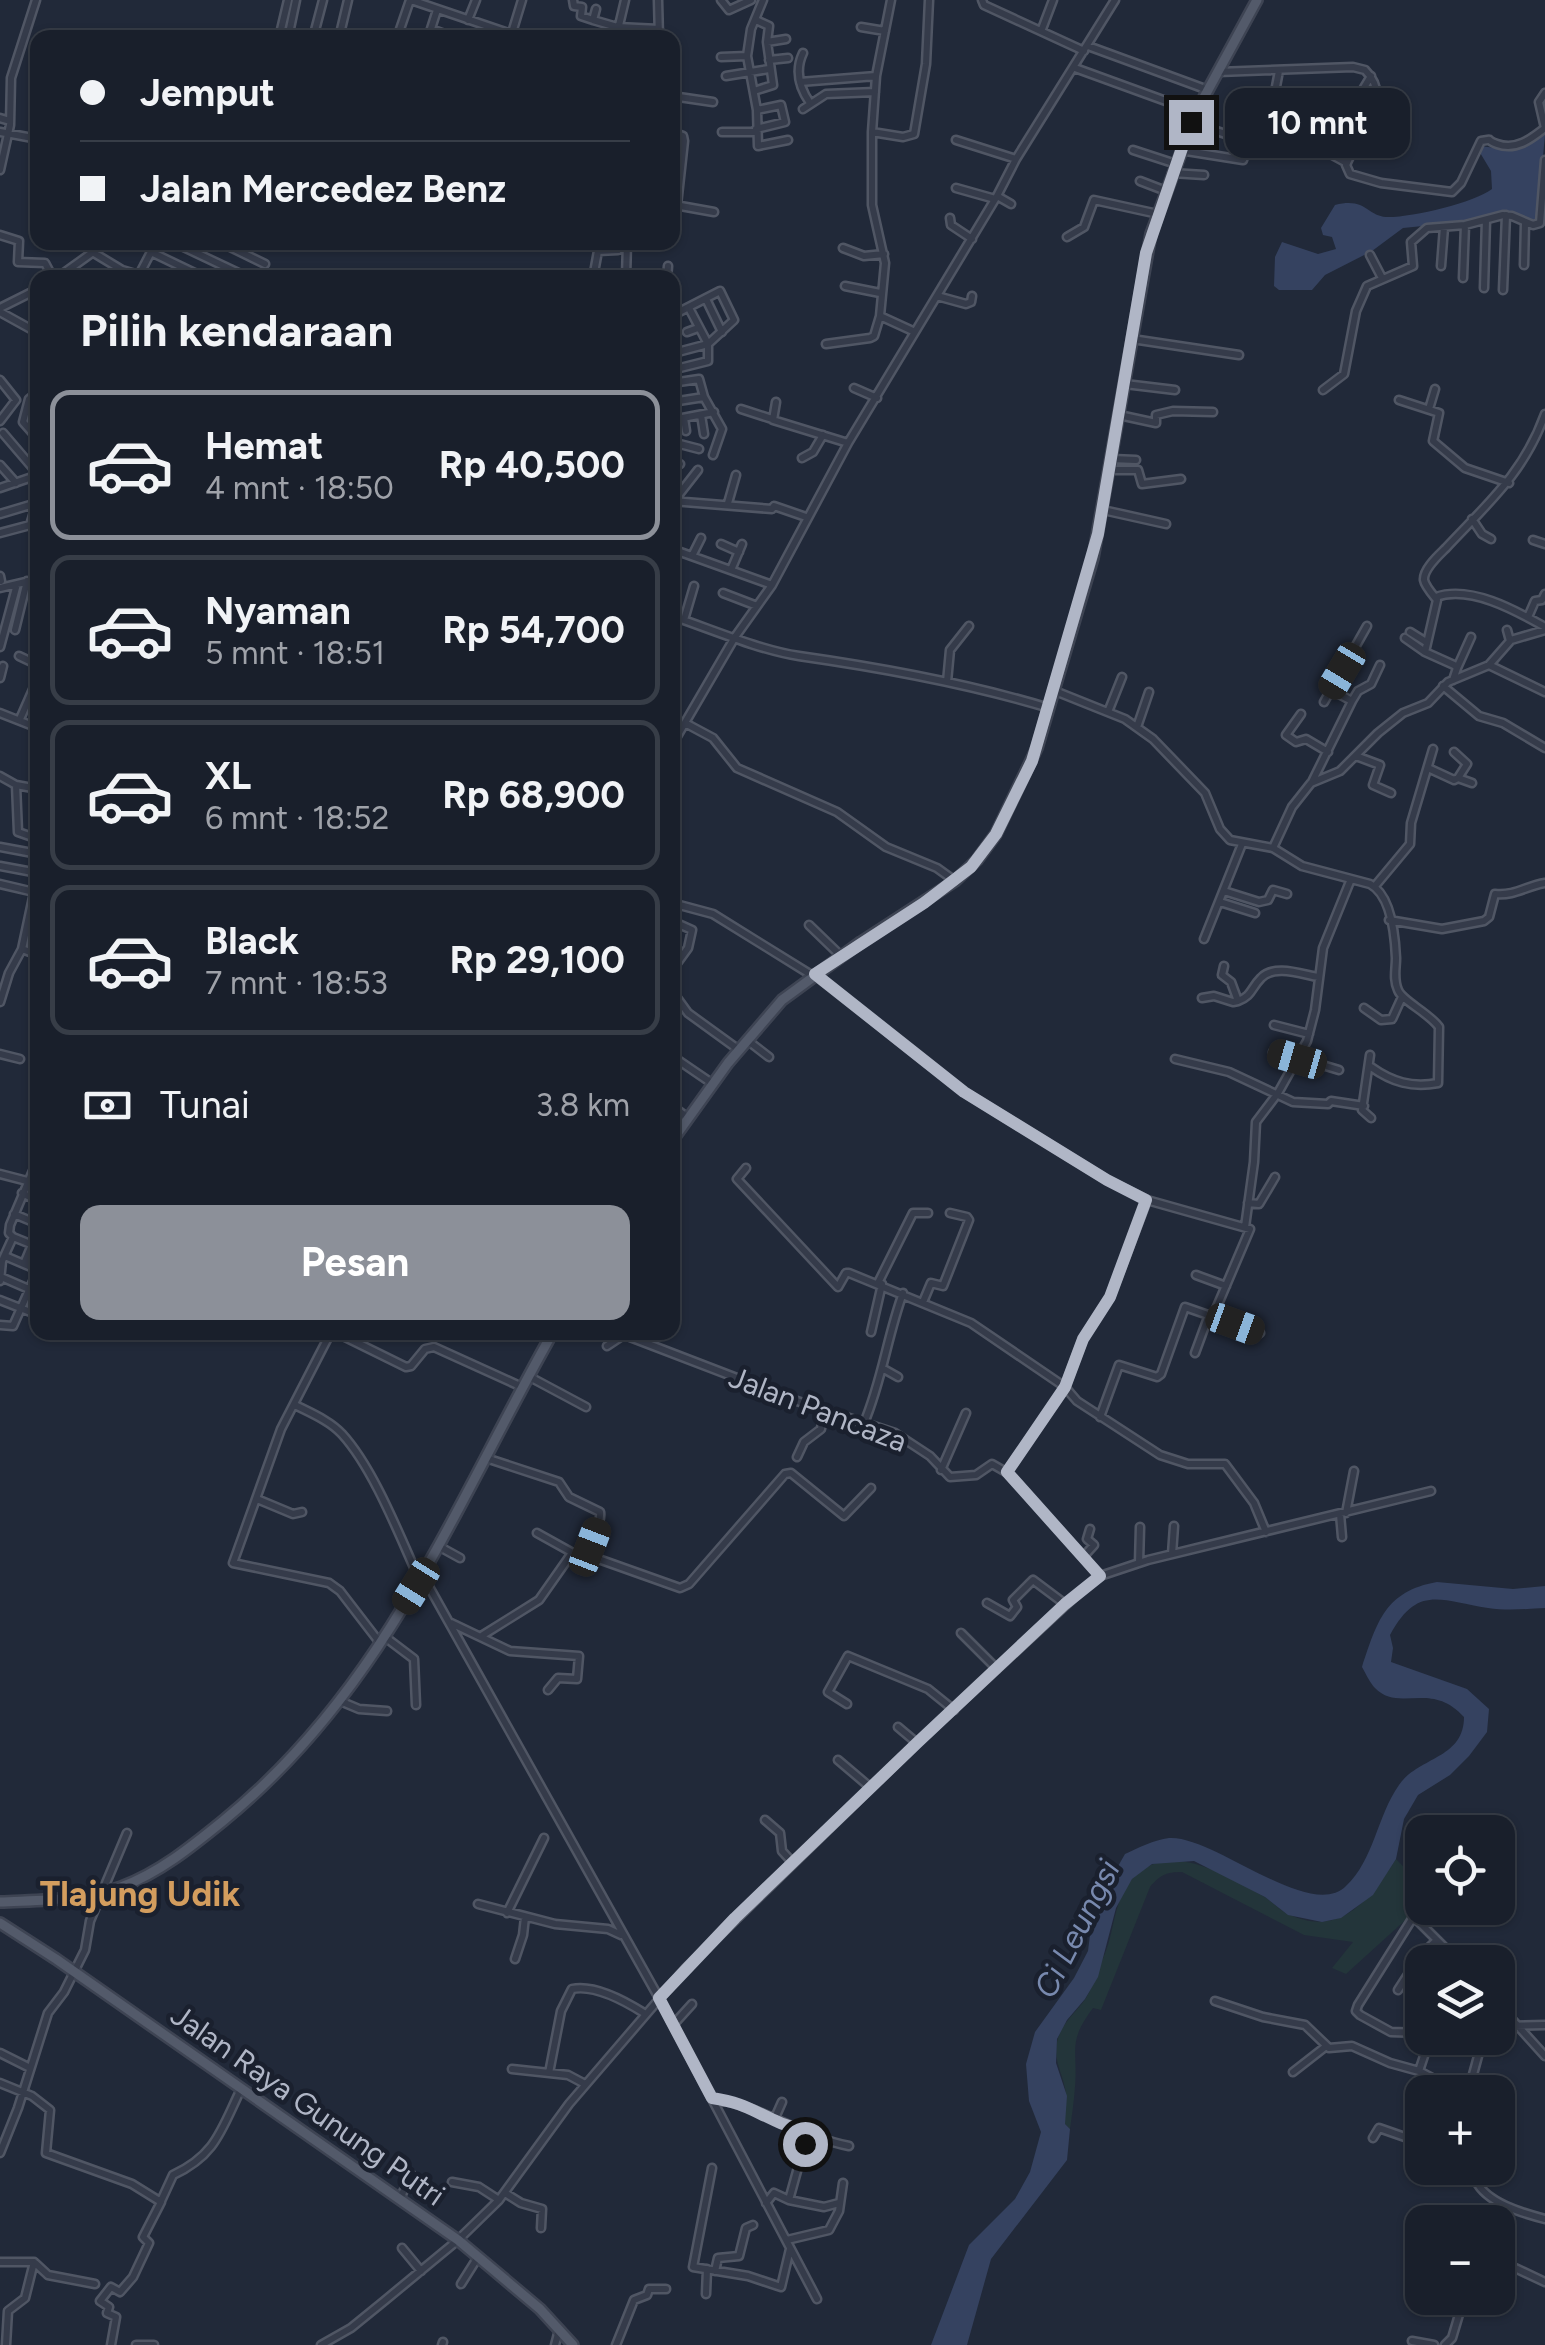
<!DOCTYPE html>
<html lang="id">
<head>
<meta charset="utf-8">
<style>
	:root { --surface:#191f2b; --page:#222733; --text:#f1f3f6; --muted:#9fa2a9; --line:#373d47; --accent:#8c9099 }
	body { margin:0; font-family:Figtree,sans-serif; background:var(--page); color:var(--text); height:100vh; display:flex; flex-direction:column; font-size:38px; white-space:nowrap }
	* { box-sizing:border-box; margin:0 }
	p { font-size:32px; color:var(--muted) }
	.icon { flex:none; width:55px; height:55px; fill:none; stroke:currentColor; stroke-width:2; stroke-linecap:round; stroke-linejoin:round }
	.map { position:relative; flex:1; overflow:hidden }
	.details { position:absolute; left:30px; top:270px; width:650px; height:1070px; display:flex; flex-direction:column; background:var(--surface); border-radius:20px; box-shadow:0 2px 8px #0004,0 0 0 2px var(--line) }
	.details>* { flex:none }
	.hud { position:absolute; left:30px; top:30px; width:650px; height:220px; border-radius:20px; box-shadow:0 2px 8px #0004,0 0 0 2px var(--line); display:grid; align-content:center; height:220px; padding:0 50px; background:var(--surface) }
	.tools { position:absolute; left:1405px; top:1815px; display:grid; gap:20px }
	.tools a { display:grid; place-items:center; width:110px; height:110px; border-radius:20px; background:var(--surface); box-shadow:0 2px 8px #0004,0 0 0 2px var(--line); font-size:50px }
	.end { position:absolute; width:45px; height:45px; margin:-22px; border:12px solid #b0b6c6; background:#111; box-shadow:0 0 0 5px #111 }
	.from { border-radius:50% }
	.bubble { position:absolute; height:70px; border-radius:20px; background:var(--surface); box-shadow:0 2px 8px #0004,0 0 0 2px var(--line); font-size:32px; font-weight:700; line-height:70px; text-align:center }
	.car { position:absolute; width:30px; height:60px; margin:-30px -15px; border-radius:12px; box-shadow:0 0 8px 2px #0007; background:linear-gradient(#222 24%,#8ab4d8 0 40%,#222 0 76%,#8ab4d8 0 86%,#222 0) }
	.hud b { display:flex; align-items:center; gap:35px; height:95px; font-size:38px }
	.hud b+b { border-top:2px solid var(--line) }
	.hud i { width:25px; height:25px; background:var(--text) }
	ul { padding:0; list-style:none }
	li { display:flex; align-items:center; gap:30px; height:150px; margin:0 20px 15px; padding:0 30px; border:5px solid var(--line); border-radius:20px }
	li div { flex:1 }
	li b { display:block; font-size:38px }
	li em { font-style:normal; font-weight:700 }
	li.current { border-color:var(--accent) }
	li>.icon { width:90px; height:90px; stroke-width:1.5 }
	h2 { padding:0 50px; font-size:45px; line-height:120px }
	.pay { display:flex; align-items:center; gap:25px; height:110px; padding:0 50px; font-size:38px }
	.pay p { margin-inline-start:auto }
	.button { display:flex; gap:20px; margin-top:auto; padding:20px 50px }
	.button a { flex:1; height:115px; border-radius:20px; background:var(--accent); color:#fff; font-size:40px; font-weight:700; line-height:115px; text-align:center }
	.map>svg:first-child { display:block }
	.green { fill:#23353a }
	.water { fill:#354260 }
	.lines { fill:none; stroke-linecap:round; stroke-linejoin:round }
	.minor-casing { stroke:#505664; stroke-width:11 }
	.major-casing { stroke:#3e4453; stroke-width:14 }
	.minor { stroke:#353b4a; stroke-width:6 }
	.major { stroke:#535a6a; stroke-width:9 }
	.route { stroke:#b0b6c6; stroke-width:12 }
	.labels { text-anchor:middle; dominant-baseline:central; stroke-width:9; stroke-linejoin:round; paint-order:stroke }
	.street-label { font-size:30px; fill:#b0b6c6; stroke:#1a202e }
	.water-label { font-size:32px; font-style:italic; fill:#7889ae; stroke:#1a202e }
	.quarter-label { font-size:35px; font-weight:bold; fill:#d39d5e; stroke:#1a202e }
</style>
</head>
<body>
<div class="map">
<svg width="1545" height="2345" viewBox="0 0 1545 2345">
	<rect width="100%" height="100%" fill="#212939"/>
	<path class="green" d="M1396,1859L1422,1886V1905L1346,1974L1332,1968L1353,1942L1304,1935L1182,1872C1166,1872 1160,1875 1150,1887L1101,2010L1093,2008C1067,2043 1078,2048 1075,2087C1074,2101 1072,2115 1070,2129L1065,2124C1064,2114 1067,2104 1066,2094C1064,2075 1053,2062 1057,2042C1061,2023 1076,2013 1086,1998C1093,1986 1098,1970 1104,1956C1115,1931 1113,1901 1132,1879C1168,1838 1227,1876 1263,1896C1272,1901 1279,1910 1288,1914C1341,1939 1371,1898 1396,1859Z"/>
	<path class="water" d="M1545,135L1537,221L1525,220L1514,212L1503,211L1473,221L1403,228L1372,251L1325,275L1312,290H1279L1274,286L1275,257L1282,242L1318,254L1336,249L1332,237L1323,235L1321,228L1335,205C1366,197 1367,216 1386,217C1410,218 1474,203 1492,189L1491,171L1479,151L1480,146L1512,150Z
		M1437,1582L1513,1589L1545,1586V1608C1526,1609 1507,1611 1488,1608C1440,1601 1418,1584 1390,1635L1393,1648L1391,1662L1467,1689L1489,1709L1487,1732L1469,1756L1450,1775L1418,1795L1404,1819L1396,1859L1373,1895L1341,1918L1322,1922L1288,1915L1265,1897L1194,1861L1152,1864L1132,1879L1116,1908L1098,1977L1085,1999L1067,2020L1057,2039L1056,2063L1067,2096L1065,2124L1070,2129L1067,2160L991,2259L967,2345H931L969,2245L1015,2199L1030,2172L1041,2132L1029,2101L1026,2064L1035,2032L1074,1978L1088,1951L1092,1919L1101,1896L1125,1854C1138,1848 1154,1840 1169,1838C1214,1835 1310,1922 1346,1886C1374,1860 1377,1816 1399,1785C1418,1757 1464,1759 1464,1717C1431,1680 1399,1713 1375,1688C1370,1683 1366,1674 1362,1667C1377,1622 1385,1591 1437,1582Z"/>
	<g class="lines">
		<g class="minor-casing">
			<path id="minor" d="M411,0L511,34
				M573,0L574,6L582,7L581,16L593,20
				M658,0L659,38
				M721,0L729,10L751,0
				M763,0L751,29L747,56L757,110L758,146L788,140
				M982,0L984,5L1084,51
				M596,9L593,20L617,27L659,29
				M468,20L476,0
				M861,27L885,31
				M431,29L455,38
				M1042,29L1053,0
				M339,34L353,38
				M511,36L522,0
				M279,38L288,0
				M288,38L296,0
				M313,38L323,0
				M339,38L348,0
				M397,38L410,0
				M428,38L437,10
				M616,38L625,0
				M767,42L786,39
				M1088,46L1208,90
				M803,53C794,72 801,90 810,103
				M721,57L747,56
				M769,60L788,58
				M1075,68L1196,112
				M1279,71L1273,102L1311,109L1306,137
				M1218,72L1353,67L1365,70C1396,101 1358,135 1346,165L1350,174L1381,183L1452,192L1461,183L1481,141C1496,139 1483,139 1497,144C1516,151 1531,139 1545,128
				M726,76L769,69
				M800,82L876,76
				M754,91L773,85L767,42L769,26L756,20
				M1545,93L1539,102L1545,128
				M672,96L713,102
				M803,109L826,94L875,92
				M0,118L10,121
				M1193,123L1249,142L1308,151H1325L1347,163
				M756,129L785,122L781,105L757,110
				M0,132L38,139
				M672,132L683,136L684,141L677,205
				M722,132H756
				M872,132L903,137L914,134L926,64L929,0
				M1232,137L1244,97L1273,102
				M956,140L1016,159
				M1133,150L1176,164
				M1180,150L1243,160L1249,142
				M1301,150L1307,136L1356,101L1371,76
				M0,170L10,125L11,78L36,0
				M1172,173L1204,175
				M1140,181L1166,191
				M956,188L995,199
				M997,196L1011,204
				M675,205L714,212
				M950,218L951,225L972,239
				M0,235L19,241L18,262L45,263L53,278
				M1067,237L1084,227L1094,200L1158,214
				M173,242L249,278
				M220,242L265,264
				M262,242L265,244
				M843,248L864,256L884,254
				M94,253L122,270L149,278
				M1370,255L1382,278
				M1524,265L1525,223
				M1441,266L1444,227
				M138,277L151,252L205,278
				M57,278L107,242
				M113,278L122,270
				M593,278L598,251L618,250
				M626,278L627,242
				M667,278L668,266
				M1463,278L1465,225
				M845,286L880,293
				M1484,288L1486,220
				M1503,290L1506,215
				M937,296L966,304L971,302L972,296
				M706,299L722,332
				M0,308L38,289
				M0,312L38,333
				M880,316L915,332
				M687,332L698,328
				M1132,339L1239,355
				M826,344L870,338L874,336L880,316L885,263L872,205V132L876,76L891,0
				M672,369L674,353L708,344L734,320L720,291L677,313
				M672,370L708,361V344L689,308
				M0,380L16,400L0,421
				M672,383L699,379L704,397L722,429L713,455
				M1125,384L1175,390
				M854,388L877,398
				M1323,390L1344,374L1356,311L1367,286L1413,266L1411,242L1427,228L1465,225L1503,215L1512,216L1533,225L1540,223L1545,160
				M38,392L29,399L23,422L38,439
				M1399,400L1439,413L1433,441L1465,468L1509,483
				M672,402L704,397
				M776,402L773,420L848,443
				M741,409L772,419
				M1429,409L1435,389
				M701,415L704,434
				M1119,415L1156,423V415L1173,411L1213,412
				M684,418L686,431
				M672,420L714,412
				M3,433L38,474
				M672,442L699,449
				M802,458L813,452L823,435
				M1112,459L1136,460
				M672,462L680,464
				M0,465L16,483
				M1110,470H1138L1142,484L1181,479
				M0,488L38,475
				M672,501L772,509L774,506L806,517
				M673,502L698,470
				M728,503L736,475
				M1103,510L1166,524
				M0,514L37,503
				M1472,519L1482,534L1491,539
				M0,533L30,525L38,499
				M1533,540L1545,544
				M721,544L739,552
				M672,549L772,585
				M692,556L701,538
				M731,570L742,544
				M0,576L1,581
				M0,588L38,579
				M723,593L757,606
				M1436,597C1470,585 1515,610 1545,627
				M672,616C711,629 759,650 799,656C883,668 967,683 1049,708
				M1528,617L1535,601L1542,600L1545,594
				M684,620L694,586
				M37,628H38
				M15,630L27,581
				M1507,630L1510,641
				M1410,632L1426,642
				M1405,638L1425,652
				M0,647L17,584
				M19,656L38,665
				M1489,665L1545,692
				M1457,668L1471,637
				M0,678L3,666
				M1453,680L1457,668L1454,665L1425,652L1437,600C1433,595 1425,586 1424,580C1423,569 1439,555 1446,548C1487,504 1524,473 1545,414
				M947,682L950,650L969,626
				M1443,686L1479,716L1503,723L1545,748
				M1331,690L1352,701
				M1055,691L1125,719L1153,739L1205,793L1220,829L1230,840L1273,848L1302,866L1370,884C1391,895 1395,935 1396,958C1396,969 1393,979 1398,990C1402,1001 1428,1012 1439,1027L1438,1083C1412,1088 1392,1082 1371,1067
				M1324,702L1367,626
				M1108,712L1122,677
				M0,713L38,728
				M1301,714L1286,735L1296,742L1306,739L1328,752
				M20,719L38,678
				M685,723L713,738L737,768L837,812L886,847L937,868L955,881
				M1137,727L1149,692
				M672,745L735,637L772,585L848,443L997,196L1016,159L1115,0
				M1454,752L1467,764L1458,778
				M1356,756L1380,765L1373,785L1391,793
				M1428,768L1454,780L1458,778L1472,783
				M0,776L16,785L18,832L38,839
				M1312,782L1352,701L1358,691L1371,684L1380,665
				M16,785L38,789
				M0,847L38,854
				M1273,848L1292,807L1311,783L1340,771L1378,733L1403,713L1428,703L1448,682L1489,665L1511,640L1545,630
				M0,866L38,873
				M38,874L22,949L38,955
				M0,884L34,892
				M1375,886L1410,844L1411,823L1433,749
				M1224,891L1259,902L1268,900L1273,890L1287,894
				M1220,902L1255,913
				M672,903L713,914L813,976
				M1389,920L1442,929L1484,921L1489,917L1495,894C1515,896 1526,886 1545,883
				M672,921L692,930L688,948L672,970
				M809,925L841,956
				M1204,939L1242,844
				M815,975L964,1092L1107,1180L1147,1200L1110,1297L1083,1339L1065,1387L1007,1472L1100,1576
				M672,991L688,1013L739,1050
				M1202,998L1214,996L1233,1002L1238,1001L1231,982L1222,975L1224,966
				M1238,1001C1252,996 1251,988 1261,978C1274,964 1301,974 1318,977
				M0,1002L9,973L22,949
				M1364,1008L1381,1020L1392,1019L1402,997
				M1274,1025L1309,1034
				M747,1040L769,1057
				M1273,1052L1297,1059
				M0,1054L20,1059
				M1370,1055L1362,1110L1371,1118
				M672,1056L713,1084
				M1299,1058L1339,1070
				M1175,1059L1229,1072L1293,1102L1328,1104L1331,1101L1364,1106
				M672,1106L688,1118
				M746,1168L737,1179L838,1287L846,1273H849L971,1323L1065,1387L1077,1401L1160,1455L1188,1464H1225L1254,1503L1266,1532
				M0,1174L27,1181
				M22,1193L38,1201
				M1147,1200L1250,1229L1213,1316
				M1248,1203L1259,1204L1275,1177
				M14,1214L38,1224
				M1245,1227L1254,1162L1256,1122L1278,1093L1307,1041L1315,1010L1323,948L1351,879
				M13,1237L38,1247
				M5,1256L38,1270
				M24,1264L32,1245
				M1196,1275L1226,1286
				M1,1277L38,1293
				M0,1281L2,1261L13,1237L9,1233L10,1225L38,1159
				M878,1283L913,1213H928
				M672,1287L675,1288
				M0,1300L38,1315
				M923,1302L931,1283L943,1286L969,1220L967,1217L950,1213
				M0,1325L13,1326L38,1270
				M331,1332L281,1429L233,1563L329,1583L340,1591L380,1643
				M335,1332L406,1367L411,1366L425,1349L434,1347L522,1387
				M617,1332L794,1400L895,1433L930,1456L950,1477L976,1475L992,1464L1006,1472
				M871,1332L882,1284
				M607,1346L622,1336
				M1195,1353L1209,1315
				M882,1368L898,1377
				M528,1376L586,1407
				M295,1405C311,1413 330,1421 342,1434C374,1469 400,1537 420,1581
				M1100,1417L1119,1365L1157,1377L1161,1374L1185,1307L1260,1333
				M864,1423C882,1381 887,1337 903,1293
				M797,1457L804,1442L821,1429L824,1409
				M486,1458L559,1482L569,1497L600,1512C602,1526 588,1541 590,1556L680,1588L689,1584L785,1474L791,1473L844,1516L871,1488
				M941,1470L966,1413
				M257,1499L293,1514L302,1512
				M1346,1513L1354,1471
				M1340,1514L1342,1537
				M537,1533L582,1558L589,1554
				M440,1547L460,1558
				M1172,1554L1174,1526
				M1084,1556L1094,1545L1087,1539L1090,1529
				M1139,1563L1140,1527
				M423,1576L659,1998L817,2299
				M987,1603L1010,1616L1017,1607L1013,1600L1033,1580L1065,1604
				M451,1623L510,1651L579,1656L577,1679L558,1678L548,1690
				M961,1633L997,1669
				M483,1635L539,1600L572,1553
				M385,1637L414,1659L416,1705
				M340,1701L359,1709L387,1711
				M847,1704L828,1692L848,1656L928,1689L954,1710
				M898,1727L917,1743
				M838,1760L871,1788
				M765,1820L780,1833L782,1851L793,1863
				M478,1904L555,1924L608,1929L621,1935
				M507,1913L544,1838
				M515,1959L523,1935L525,1917
				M1398,1990L1420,1956L1436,1941
				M1215,2001L1263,2017L1305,2025L1329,2048L1352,2046L1390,2063L1419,2071L1455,2090L1503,2091L1504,2097L1498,2119
				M1498,2004L1545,2056
				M673,2025L692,2004
				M1498,2026L1545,2025
				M1422,2033L1391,2032L1360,2015L1356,2011L1358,2005L1412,1919L1417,1920L1459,1962
				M1449,2038H1450
				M0,2053L30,2068
				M512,2069L568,2075L585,2084
				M1419,2071L1424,2056
				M1293,2072L1325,2047
				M549,2073L561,2011L572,1989C595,1984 625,2001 644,2013
				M0,2083L32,2096L50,2110L46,2153L132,2184L161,2202L143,2237L149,2243L133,2277L120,2292L111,2287L100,2301L109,2307L107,2313L116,2317L111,2345
				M1469,2089L1483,2038
				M714,2099C763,2106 801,2137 849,2146
				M1422,2116L1412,2110L1424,2074
				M774,2120L782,2102
				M807,2135L789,2200L824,2207L839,2203
				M1373,2138L1379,2128L1422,2143
				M0,2153L18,2108L48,2013L64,1992L85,1950L90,1921L127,1833
				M712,2168L693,2267L748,2276L781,2287L790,2249
				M1479,2168L1476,2181C1487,2203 1522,2213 1545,2219
				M452,2182L479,2187L499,2200
				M505,2193L521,2203L542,2209L541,2228
				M400,2199L411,2174
				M161,2201L173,2175C216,2155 221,2130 241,2089
				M766,2203L774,2193L789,2200
				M787,2240L829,2230L839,2211L843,2183
				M402,2248L421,2271
				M0,2262H34L48,2275L95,2284
				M1414,2263L1422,2264
				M1498,2265L1513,2267L1545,2282
				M715,2271L718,2258L739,2256L746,2228L753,2225
				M461,2284L478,2257
				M706,2294L707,2269
				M1412,2341L1434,2345
				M6,2345L8,2311L25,2298L34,2262
				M136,2345H154
				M321,2345L351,2328L383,2302L458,2240L499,2200L569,2104L685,1969L917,1743L1082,1590L1100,1576L1148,1560L1431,1491
				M442,2345L443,2342
				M555,2345L559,2330
				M616,2345L634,2300L647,2295L649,2289H666
				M1445,2345L1452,2338L1464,2298"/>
		</g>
		<g class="major-casing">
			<path id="major" d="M672,1141L728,1063L782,1000L861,942L955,881L977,860L996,834L1037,748L1093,558L1151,234L1196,112L1257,0
				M0,1902C39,1900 83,1901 121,1887C159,1873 191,1847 223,1821C385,1689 453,1509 553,1332
				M0,1923L56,1959L458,2240L540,2309L573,2345"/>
		</g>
		<use href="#minor" class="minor"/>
		<use href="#major" class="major"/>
	</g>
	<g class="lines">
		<path class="route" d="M805,2144L807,2135C797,2126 787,2127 776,2121C749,2109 744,2103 712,2098L659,1998L735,1918L917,1743L1065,1604L1100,1576L1007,1472L1065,1387L1083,1339L1110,1297L1146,1200L1107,1180L964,1092L815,974L924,903L971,867L996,834L1032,761L1098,534L1146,253L1191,122"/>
	</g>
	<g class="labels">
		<g class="street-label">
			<text transform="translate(818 1409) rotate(21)">Jalan Pancaza</text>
			<text transform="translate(308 2105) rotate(35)">Jalan Raya Gunung Putri</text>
		</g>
		<g class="water-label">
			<text transform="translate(1077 1929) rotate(-63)">Ci Leungsi</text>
		</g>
		<g class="quarter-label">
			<text x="140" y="1894">Tlajung Udik</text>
		</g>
	</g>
</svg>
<div class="tools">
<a><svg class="icon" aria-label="locate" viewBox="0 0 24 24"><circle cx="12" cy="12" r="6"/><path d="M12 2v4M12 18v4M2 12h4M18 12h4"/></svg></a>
<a><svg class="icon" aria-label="layers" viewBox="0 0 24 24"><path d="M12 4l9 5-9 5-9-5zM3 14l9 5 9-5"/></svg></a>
<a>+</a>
<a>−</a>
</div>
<i class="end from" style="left:805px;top:2144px"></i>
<i class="end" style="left:1191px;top:122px"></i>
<div class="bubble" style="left:1225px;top:88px;width:185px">10 mnt</div>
<i class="car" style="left:1342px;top:671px;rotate:211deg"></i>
<i class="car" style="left:1297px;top:1059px;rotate:286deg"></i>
<i class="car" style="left:1235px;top:1324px;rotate:110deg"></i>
<i class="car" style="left:590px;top:1547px;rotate:21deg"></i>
<i class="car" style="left:416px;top:1586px;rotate:212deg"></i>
<div class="hud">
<b><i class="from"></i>Jemput</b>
<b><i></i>Jalan Mercedez Benz</b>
</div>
<section class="details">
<h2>Pilih kendaraan</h2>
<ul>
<li class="current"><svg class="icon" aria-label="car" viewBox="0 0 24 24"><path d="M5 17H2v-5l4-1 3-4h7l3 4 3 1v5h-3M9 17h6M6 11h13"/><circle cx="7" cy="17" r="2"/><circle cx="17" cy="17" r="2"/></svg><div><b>Hemat</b><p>4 mnt · 18:50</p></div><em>Rp 40,500</em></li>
<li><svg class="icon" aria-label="car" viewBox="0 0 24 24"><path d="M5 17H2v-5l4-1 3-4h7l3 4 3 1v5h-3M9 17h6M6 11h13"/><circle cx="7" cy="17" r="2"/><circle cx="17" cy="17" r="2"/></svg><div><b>Nyaman</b><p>5 mnt · 18:51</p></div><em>Rp 54,700</em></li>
<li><svg class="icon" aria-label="car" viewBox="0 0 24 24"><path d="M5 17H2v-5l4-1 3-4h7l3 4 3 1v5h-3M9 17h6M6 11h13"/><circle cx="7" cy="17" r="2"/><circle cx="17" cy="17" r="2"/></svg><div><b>XL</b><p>6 mnt · 18:52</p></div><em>Rp 68,900</em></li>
<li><svg class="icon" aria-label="car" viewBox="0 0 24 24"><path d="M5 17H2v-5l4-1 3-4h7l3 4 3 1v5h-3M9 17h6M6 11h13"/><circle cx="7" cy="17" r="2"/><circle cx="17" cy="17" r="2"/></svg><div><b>Black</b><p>7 mnt · 18:53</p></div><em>Rp 29,100</em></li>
</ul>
<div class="pay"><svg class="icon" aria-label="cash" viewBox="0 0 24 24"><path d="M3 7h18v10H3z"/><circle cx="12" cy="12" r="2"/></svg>Tunai<p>3.8 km</p></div>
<div class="button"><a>Pesan</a></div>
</section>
</div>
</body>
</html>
